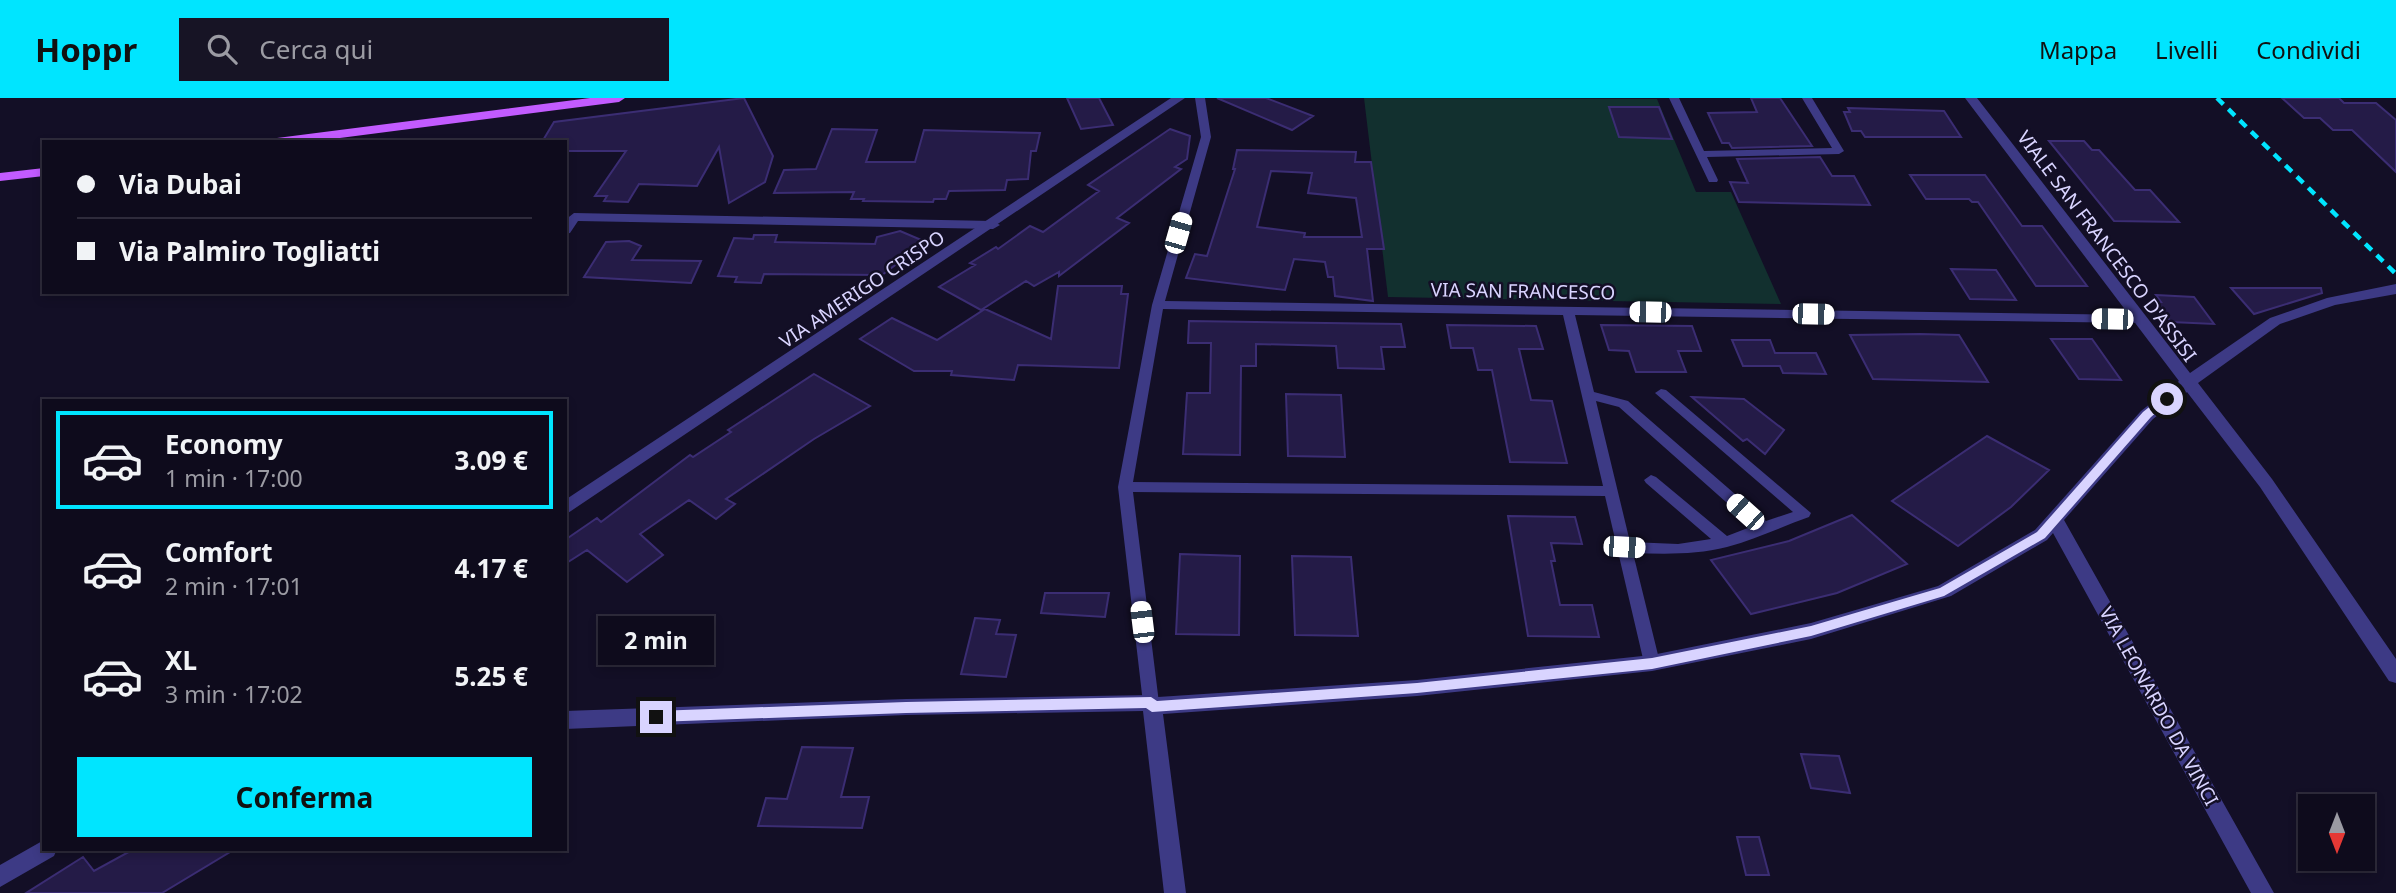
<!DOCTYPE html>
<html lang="it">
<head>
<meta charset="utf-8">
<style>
	:root { --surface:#0e0b1c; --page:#171425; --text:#f1f3f6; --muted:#9b9ba3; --line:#2e2b3b; --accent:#00e5ff }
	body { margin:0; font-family:"Noto Sans",sans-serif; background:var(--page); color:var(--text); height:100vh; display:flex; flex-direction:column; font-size:26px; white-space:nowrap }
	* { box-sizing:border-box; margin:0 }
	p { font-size:23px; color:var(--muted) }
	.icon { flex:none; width:38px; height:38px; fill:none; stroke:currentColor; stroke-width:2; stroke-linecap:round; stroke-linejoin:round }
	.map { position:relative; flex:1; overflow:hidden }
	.panel { position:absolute; left:42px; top:301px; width:525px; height:452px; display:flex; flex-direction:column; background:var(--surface); border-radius:0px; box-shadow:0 4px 10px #0003,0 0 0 2px var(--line) }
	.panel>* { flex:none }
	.hud { position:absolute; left:42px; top:42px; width:525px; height:154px; border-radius:0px; box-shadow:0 4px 10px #0003,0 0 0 2px var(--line); display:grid; align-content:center; height:154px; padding:0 35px; background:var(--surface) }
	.needle { width:46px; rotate:180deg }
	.fabs { position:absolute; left:2298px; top:696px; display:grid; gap:14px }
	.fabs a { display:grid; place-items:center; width:77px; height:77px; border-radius:0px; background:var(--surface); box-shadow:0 4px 10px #0003,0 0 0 2px var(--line); font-size:35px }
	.end { position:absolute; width:32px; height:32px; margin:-16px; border:9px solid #d9d4ff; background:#111; box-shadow:0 0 0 4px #111 }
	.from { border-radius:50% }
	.bubble { position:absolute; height:49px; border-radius:0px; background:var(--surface); box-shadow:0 4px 10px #0003,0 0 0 2px var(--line); font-size:23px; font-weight:700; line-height:49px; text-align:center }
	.car { position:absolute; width:21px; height:42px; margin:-21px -10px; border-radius:9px; box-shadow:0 0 5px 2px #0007; background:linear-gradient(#fff 24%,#345 0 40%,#fff 0 76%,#345 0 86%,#fff 0) }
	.hud b { display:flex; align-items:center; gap:24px; height:66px; font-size:26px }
	.hud b+b { border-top:2px solid var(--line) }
	.hud i { width:18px; height:18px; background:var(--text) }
	ul { padding:12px 0 0; list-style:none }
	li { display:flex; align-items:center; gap:21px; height:98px; margin:0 14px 10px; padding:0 21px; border:4px solid transparent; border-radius:0px }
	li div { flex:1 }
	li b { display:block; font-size:26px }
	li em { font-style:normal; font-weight:700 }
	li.on { border-color:var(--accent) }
	li>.icon { width:63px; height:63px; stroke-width:1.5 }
	.primary-button { display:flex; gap:14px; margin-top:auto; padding:14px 35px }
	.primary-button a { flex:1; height:80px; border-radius:0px; background:var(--accent); color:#111; font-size:28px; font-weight:700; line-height:80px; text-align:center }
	header { display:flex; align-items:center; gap:42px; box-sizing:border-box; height:98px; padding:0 35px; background:var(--accent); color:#111 }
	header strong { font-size:33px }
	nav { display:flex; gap:38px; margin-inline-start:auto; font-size:24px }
	.search { width:490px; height:63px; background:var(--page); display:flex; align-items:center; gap:18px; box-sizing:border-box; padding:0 24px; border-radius:0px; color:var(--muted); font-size:26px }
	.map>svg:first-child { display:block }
	.green { fill:#12302f }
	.building { fill:#241b47; stroke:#3b2d73; stroke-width:2; fill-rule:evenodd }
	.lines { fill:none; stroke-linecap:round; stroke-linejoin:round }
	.service { fill:#3d3a85; fill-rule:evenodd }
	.minor { fill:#3d3a85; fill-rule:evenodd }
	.tertiary { fill:#3d3a85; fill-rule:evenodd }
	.primary { fill:#c25bff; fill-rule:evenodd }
	.rail { stroke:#00e5ff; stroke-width:4.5; stroke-dasharray:9 7; stroke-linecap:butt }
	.route { fill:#d9d4ff }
	.labels { text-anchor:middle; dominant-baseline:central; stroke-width:5; stroke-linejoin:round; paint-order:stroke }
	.street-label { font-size:19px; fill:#d9d4ff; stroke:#130f26 }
</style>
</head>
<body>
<header>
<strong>Hoppr</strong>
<div class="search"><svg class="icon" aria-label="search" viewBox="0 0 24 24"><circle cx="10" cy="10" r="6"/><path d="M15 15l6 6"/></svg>Cerca qui</div>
<nav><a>Mappa</a><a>Livelli</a><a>Condividi</a></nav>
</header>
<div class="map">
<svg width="2396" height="795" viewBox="0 0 2396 795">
	<rect width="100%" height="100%" fill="#130f26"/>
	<path class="green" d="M1364,0L1657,1L1696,94H1731L1781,206L1388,199Z"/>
	<path class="building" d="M744,0L773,58L765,84L729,105L719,49L697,88L639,86L628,104L604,103L607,98H595L626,53H565V44H542L554,24Z
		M1067,0H1099L1113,27L1081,31Z
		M1217,0H1266L1313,18L1292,32Z
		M1751,0H1780L1812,48L1732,50L1729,45H1722L1708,15L1757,14Z
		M2282,0H2339L2344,5H2376L2396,22V74L2352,32H2333L2320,20H2304Z
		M1609,9H1659L1672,41L1619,39Z
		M1848,10L1944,13L1961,39H1865L1861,33H1852L1844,14H1850Z
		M832,31L877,32L866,64H915L924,32L1040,35L1036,53H1031L1028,81L1007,82L1005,92L949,93L946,101H934L933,104L863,103L864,101H851L854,94L774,95L784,72L816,71Z
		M1170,31L1190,38L1187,61L1175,69L1181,71L1117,120L1129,125L1059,178V174L1034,188L1026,183L981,212L939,189L975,167L970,165L996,149L998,151L1030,128L1043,134L1099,93L1088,87Z
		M2049,43H2084L2092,52H2099L2135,92H2150L2179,124L2114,123Z
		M1237,52L1356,54L1355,64H1371L1384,151H1367L1373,203L1335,198L1333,179H1328L1325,164L1294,161L1285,192L1186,180L1195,156L1207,158L1235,71H1233ZM1271,73L1312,75L1308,95L1356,100L1362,139H1304L1305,135L1257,129Z
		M1820,59L1832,78H1854L1870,107L1739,104L1730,84L1748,85L1737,61Z
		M1910,77H1985L2022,128H2042L2087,188H2036L1978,104H1972L1969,101H1926Z
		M900,133L926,144L882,177L764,176L761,185L735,184L737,179L718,178L734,140L753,141L754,137H777L775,144L875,146L877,139Z
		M629,143L641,148L632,162L701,163L691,185L584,179L606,144Z
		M1951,171L1996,172L2016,202L1970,201Z
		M1058,188H1122L1121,196H1128L1119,270L1018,267L1014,282L951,277L952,273H914L860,241L892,220L937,242L985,211L1051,241Z
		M2231,190H2321L2322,195L2254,216Z
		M2156,197L2194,199L2214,226L2171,224L2156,204H2161Z
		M1189,223L1401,226L1405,249H1381L1384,271L1338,270L1336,248L1256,246V268H1241L1240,357L1183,356L1187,295H1210L1211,245H1188Z
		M1447,227L1536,228L1543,251H1519L1531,302L1552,303L1567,365L1510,364L1492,272H1478L1473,250H1451Z
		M1601,227L1692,228L1701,253H1678L1686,274H1636L1629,253L1609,252Z
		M1920,236L1959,237L1988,284L1873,281L1850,237Z
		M2051,241H2092L2121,282L2079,281Z
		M1732,242H1770L1775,255H1816L1826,276L1783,275L1780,268H1743Z
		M814,276L870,308L814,341L726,401L735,406L716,421L689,402L640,436L663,457L627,484L587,452L565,466V442L597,420L601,424L690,357L693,359L731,334L728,332Z
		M1286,296L1341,297L1345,359L1288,358Z
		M1692,299L1744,301L1784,332L1765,356L1747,341L1743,343Z
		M1987,338L2049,372L2011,409L1958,448L1892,403Z
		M1852,417L1907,466L1837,495L1751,516L1711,462L1789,443Z
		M1508,418L1575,419L1582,446L1551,445L1555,463H1551L1560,507H1592L1599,539L1528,538Z
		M1180,456L1240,458L1239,537L1176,536Z
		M1292,458L1351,459L1358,538L1295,537Z
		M1045,495H1109L1105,519L1041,515Z
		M975,520L1000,522L996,536L1016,537L1006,579L961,576Z
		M802,649L853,650L841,699H869L862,730L758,728L766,700L787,701Z
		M1801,656L1839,658L1850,695L1811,690Z
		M1737,739H1759L1769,777H1746Z
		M134,751H235L162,795H26L83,759L94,773Z"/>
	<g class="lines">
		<path class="service" d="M1195,0H1205L1211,39L1165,203L2139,217L2145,221L2139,225L1575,217L1594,294L1628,303L1766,423L1793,414L1655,295L1661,291L1666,292L1811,415L1809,419C1781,429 1756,441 1727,449C1696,457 1664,456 1633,455L1660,565L1658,569L1652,571L1646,569L1644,565L1605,398L1133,394L1159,605L1157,610L1151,612L1145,610L1143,605L1118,389L1152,207L1201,39ZM1163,211L1563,217L1603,388L1133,384ZM1596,303L1619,309L1753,428L1727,438L1656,379L1651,377L1644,382L1646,385L1711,441L1678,446L1630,444Z
			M1669,0H1679L1704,53L1832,50L1802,0H1812L1844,53L1839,56L1707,59L1718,82L1717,84H1709Z"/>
		<path class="minor" d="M1965,0H1977L2190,275L2270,220L2327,200L2396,186V196L2335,207L2280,226L2198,285L2272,381L2396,561V585L2389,583L2260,389L2187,294L2153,321L2064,422L2274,795H2251L2053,435L2047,442L1951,498L1811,541L1652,573L1417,598L1163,616L1186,795H1164L1143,613L906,617L565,631V613L906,601L1151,597L1158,599L1417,582L1652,557L1811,525L1938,488L2035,432L2141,313L2179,283Z
			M574,115L993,123L1000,127L993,131L578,123L570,135L565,136V122Z"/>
		<path class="tertiary" d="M1171,0H1185L565,417V402Z
			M44,742V751H57L54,758L0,789V767Z"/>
		<path class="primary" d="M590,0H625L619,4L309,44H271L277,40Z
			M44,70V78L0,83V75Z"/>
		<path class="rail" d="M2217,0L2396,176"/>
	</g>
	<path class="route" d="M2163,298L2172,301L2151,319L2045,440L1944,498L1811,538L1652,571L1417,595L1152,614L1146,610L906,615L656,624L649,619L656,613L906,604L1151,599L1157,603L1417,585L1652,560L1811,528L1940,490L2037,434L2143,314Z"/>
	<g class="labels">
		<g class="street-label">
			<text transform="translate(2107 148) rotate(53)">VIALE SAN FRANCESCO D'ASSISI</text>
			<text transform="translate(862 191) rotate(-34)">VIA AMERIGO CRISPO</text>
			<text transform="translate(1523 193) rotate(1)">VIA SAN FRANCESCO</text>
			<text transform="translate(2159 608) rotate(61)">VIA LEONARDO DA VINCI</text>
		</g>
	</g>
</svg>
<div class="fabs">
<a><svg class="needle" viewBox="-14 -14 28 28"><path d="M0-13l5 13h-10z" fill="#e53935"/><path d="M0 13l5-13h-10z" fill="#9b9ba3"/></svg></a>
</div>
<i class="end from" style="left:2167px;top:301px"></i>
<i class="end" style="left:656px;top:619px"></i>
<div class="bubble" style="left:598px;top:518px;width:116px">2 min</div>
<i class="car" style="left:1178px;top:135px;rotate:16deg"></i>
<i class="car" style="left:1650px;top:214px;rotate:271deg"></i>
<i class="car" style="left:1813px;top:216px;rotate:91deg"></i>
<i class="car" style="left:2112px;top:221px;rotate:271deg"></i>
<i class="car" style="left:1745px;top:414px;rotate:312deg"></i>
<i class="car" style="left:1624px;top:449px;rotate:93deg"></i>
<i class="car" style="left:1142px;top:524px;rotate:353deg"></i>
<div class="hud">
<b><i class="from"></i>Via Dubai</b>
<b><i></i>Via Palmiro Togliatti</b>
</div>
<section class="panel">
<ul>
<li class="on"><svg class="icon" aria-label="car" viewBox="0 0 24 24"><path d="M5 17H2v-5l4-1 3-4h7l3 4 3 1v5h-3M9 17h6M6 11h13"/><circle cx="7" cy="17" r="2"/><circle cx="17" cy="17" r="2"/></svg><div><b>Economy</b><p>1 min · 17:00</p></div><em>3.09 €</em></li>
<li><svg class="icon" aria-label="car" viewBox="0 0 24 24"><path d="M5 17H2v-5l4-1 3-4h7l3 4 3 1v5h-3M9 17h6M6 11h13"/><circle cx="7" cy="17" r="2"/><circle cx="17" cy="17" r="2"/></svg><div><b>Comfort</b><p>2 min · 17:01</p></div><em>4.17 €</em></li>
<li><svg class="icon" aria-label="car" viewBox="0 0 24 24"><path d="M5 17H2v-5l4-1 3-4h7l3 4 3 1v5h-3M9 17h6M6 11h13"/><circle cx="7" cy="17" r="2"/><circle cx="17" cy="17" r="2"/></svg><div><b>XL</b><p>3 min · 17:02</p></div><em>5.25 €</em></li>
</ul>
<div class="primary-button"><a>Conferma</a></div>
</section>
</div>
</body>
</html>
